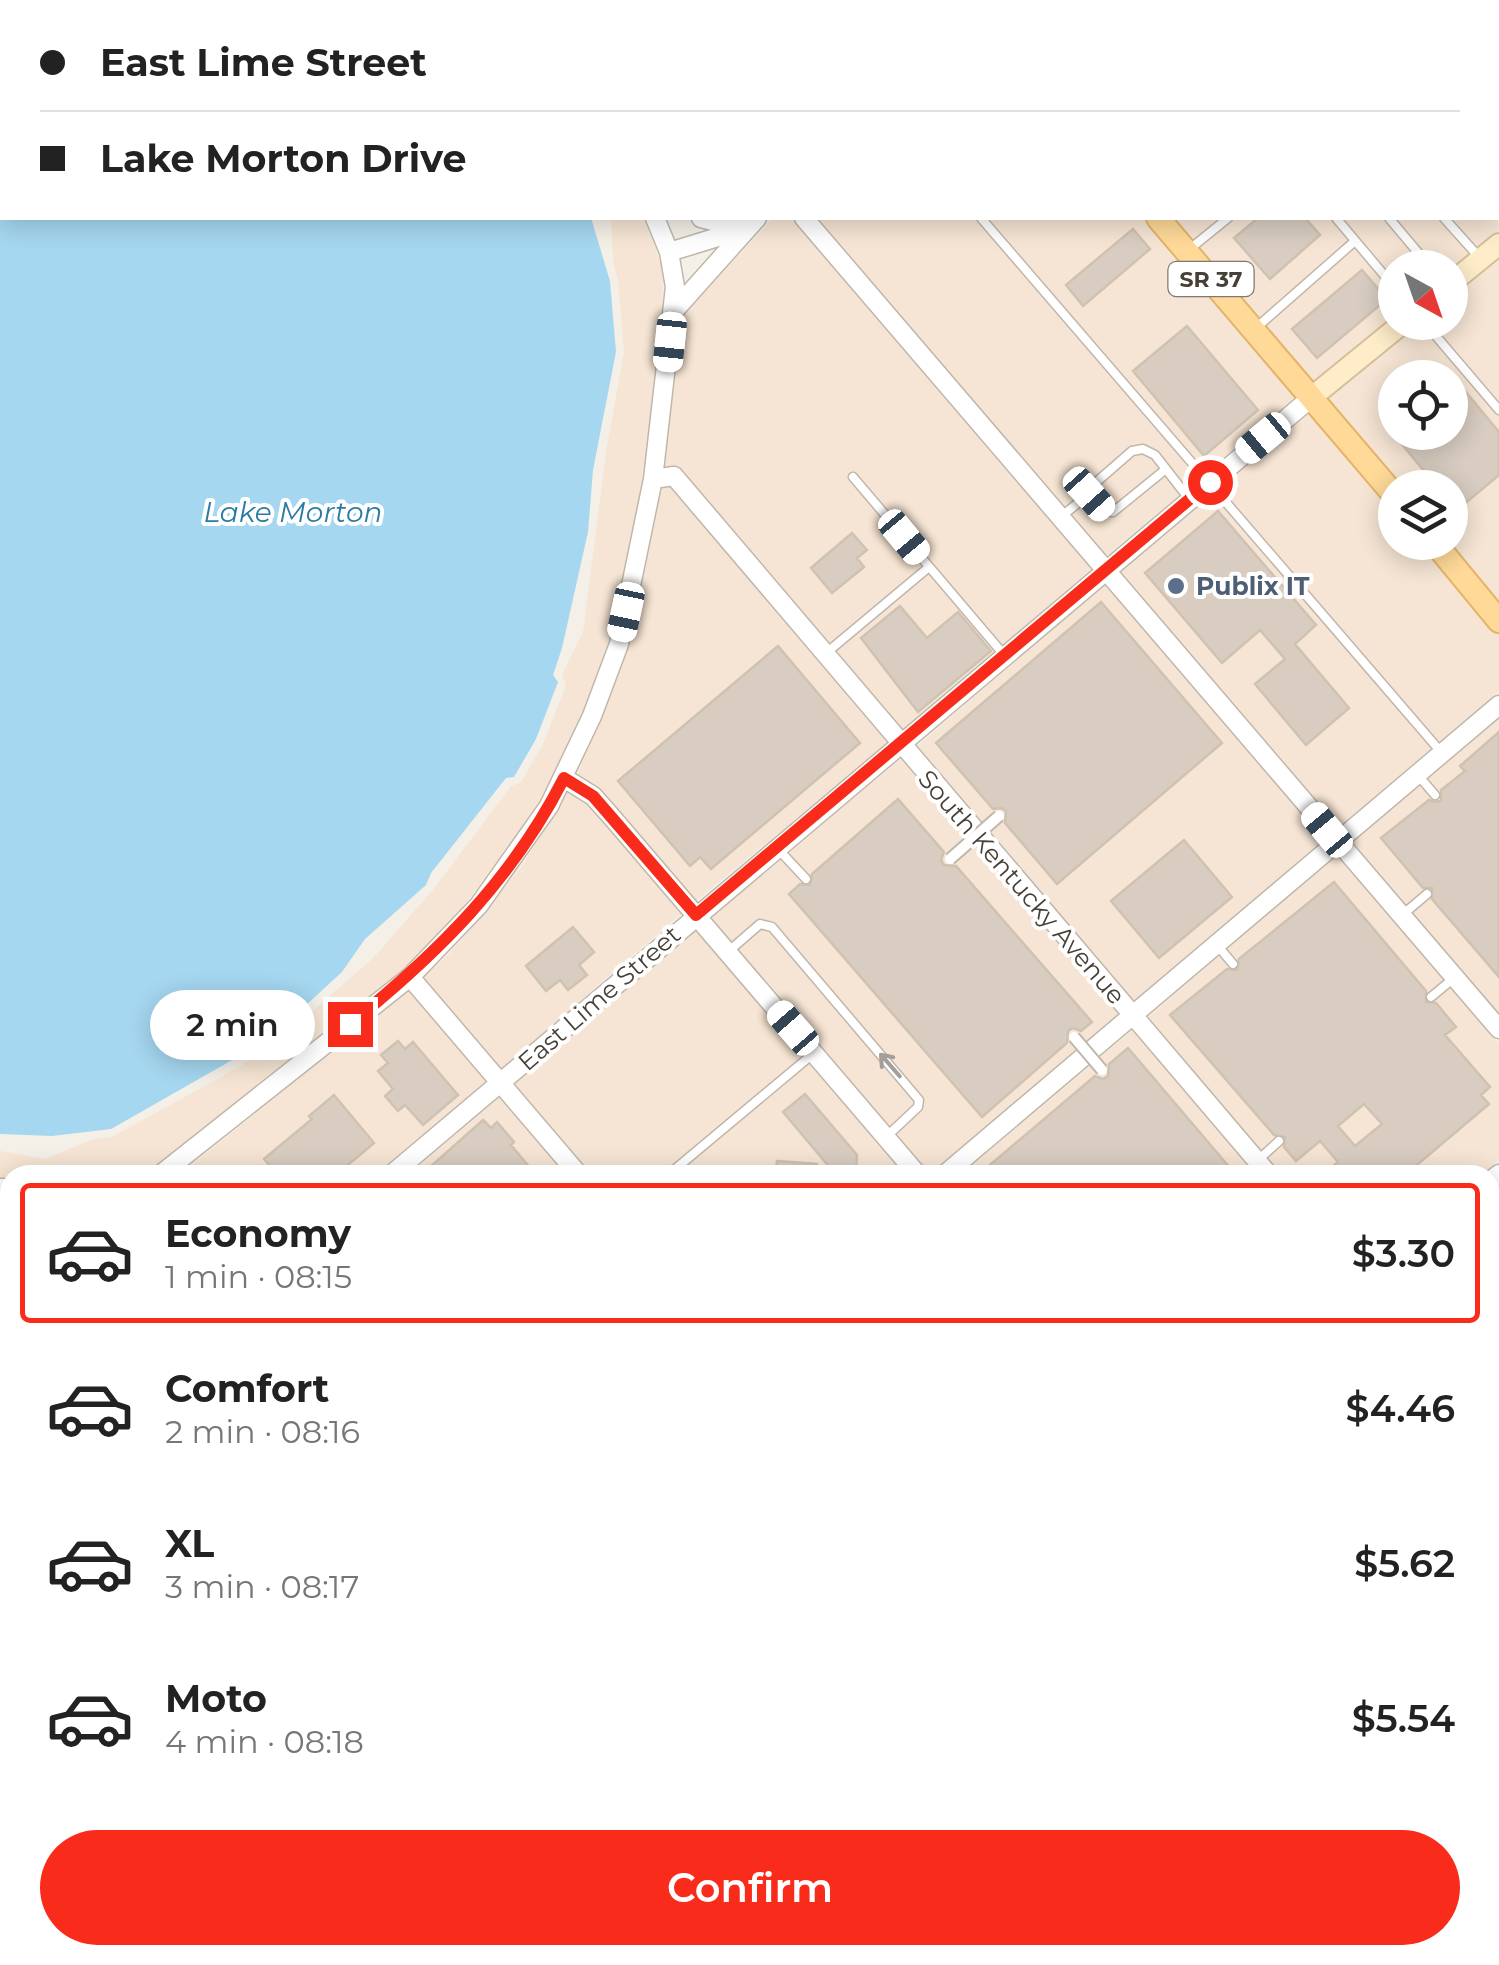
<!DOCTYPE html>
<html lang="en">
<head>
<meta charset="utf-8">
<style>
	:root { --surface:#fff; --page:#f2f2f2; --text:#222; --muted:#767676; --line:#e0e0e0; --accent:#f92b1a }
	body { margin:0; font-family:Montserrat,sans-serif; background:var(--page); color:var(--text); height:100vh; display:flex; flex-direction:column; font-size:38px; white-space:nowrap }
	* { box-sizing:border-box; margin:0 }
	p { font-size:32px; color:var(--muted) }
	.icon { flex:none; width:55px; height:55px; fill:none; stroke:currentColor; stroke-width:2; stroke-linecap:round; stroke-linejoin:round }
	.map { position:relative; flex:1; overflow:hidden }
	.panel { position:absolute; left:0px; top:1165px; width:1500px; height:800px; display:flex; flex-direction:column; background:var(--surface); border-radius:30px 30px 0 0; box-shadow:0 5px 25px #0003 }
	.panel>* { flex:none }
	.hud { position:absolute; left:0px; top:0px; width:1500px; height:220px; box-shadow:0 5px 25px #0003; display:grid; align-content:center; height:220px; padding:0 40px; background:var(--surface) }
	.needle { width:65px; rotate:140deg }
	.tools { position:absolute; left:1378px; top:250px; display:grid; gap:20px }
	.tools a { display:grid; place-items:center; width:90px; height:90px; border-radius:50%; background:var(--surface); box-shadow:0 5px 25px #0003; font-size:50px }
	.end { position:absolute; width:45px; height:45px; margin:-22px; border:12px solid #f92b1a; background:#fff; box-shadow:0 0 0 5px #fff }
	.from { border-radius:50% }
	.bubble { position:absolute; height:70px; border-radius:35px; background:var(--surface); box-shadow:0 5px 25px #0003; font-size:32px; font-weight:600; line-height:70px; text-align:center }
	.car { position:absolute; width:30px; height:60px; margin:-30px -15px; border-radius:12px; box-shadow:0 0 8px 2px #0007; background:linear-gradient(#fff 24%,#345 0 40%,#fff 0 76%,#345 0 86%,#fff 0) }
	.hud b { display:flex; align-items:center; gap:35px; height:95px; font-size:38px }
	.hud b+b { border-top:2px solid var(--line) }
	.hud i { width:25px; height:25px; background:var(--text) }
	ul { padding:18px 0 0; list-style:none }
	li { display:flex; align-items:center; gap:30px; height:140px; margin:0 20px 15px; padding:0 20px; border:5px solid transparent; border-radius:10px }
	li div { flex:1 }
	li b { display:block; font-size:38px }
	li em { font-style:normal; font-weight:600 }
	li.on { border-color:var(--accent) }
	li>.icon { width:90px; height:90px; stroke-width:1.5 }
	.cta { display:flex; gap:20px; margin-top:auto; padding:20px 40px }
	.cta a { flex:1; height:115px; border-radius:60px; background:var(--accent); color:#fff; font-size:40px; font-weight:600; line-height:115px; text-align:center }
	.map>svg:first-child { display:block }
	.residential { fill:#e8e1d6 }
	.commercial { fill:#f6e5d4; fill-rule:evenodd }
	.green { fill:#d4e8b1 }
	.water { fill:#a5d7f0 }
	.building { fill:#d9cdc1; stroke:#d0c2b1; stroke-width:2.5; fill-rule:evenodd }
	.lines { fill:none; stroke-linecap:round; stroke-linejoin:round }
	.service-casing { stroke:#c0b7ab; stroke-width:11 }
	.minor-casing { stroke:#c0b7ab; stroke-width:18 }
	.tertiary-casing { stroke:#c0b7ab; stroke-width:21 }
	.secondary-casing { stroke:#d4bf99; stroke-width:24 }
	.primary-casing { stroke:#e3b467; stroke-width:26 }
	.service { stroke:#fff; stroke-width:8 }
	.minor { stroke:#fff; stroke-width:14 }
	.tertiary { stroke:#fff; stroke-width:18 }
	.secondary { stroke:#feedc8; stroke-width:20 }
	.primary { stroke:#fed998; stroke-width:22 }
	.pedestrian-bridge-casing { stroke:#c0b7ab; stroke-width:14; stroke-linecap:butt }
	.pedestrian-bridge { stroke:#fff; stroke-width:10 }
	.oneway { stroke:#a3a09b }
	.route { stroke:#f92b1a; stroke-width:12 }
	.service-dot { fill:#5c6f8a; stroke:#fff; stroke-width:4 }
	.labels { text-anchor:middle; dominant-baseline:central; stroke-width:8; stroke-linejoin:round; paint-order:stroke }
	.shield { fill:#fff; stroke:#7e7973; stroke-width:2.5 }
	.shield-label { font-size:22px; font-weight:bold; fill:#474037 }
	.service-label { font-size:25px; font-weight:bold; fill:#4e5e75; stroke:#fff; text-anchor:start }
	.street-label { font-size:25px; fill:#474037; stroke:#fff }
	.water-label { font-size:28px; font-style:italic; fill:#2d7aa4; stroke:#fff }
</style>
</head>
<body>
<div class="map">
<svg width="1499" height="1965" viewBox="0 0 1499 1965">
	<rect width="100%" height="100%" fill="#f4f0e8"/>
	<path class="residential" d="M0,1526L10,1537V1950L0,1959Z"/>
	<path class="commercial" d="M482,0H962L964,2H485Z
		M986,0H1312L1314,2H988Z
		M1337,0H1499V191L1498,2Z
		M611,218H643L664,271L655,397L645,470H642L643,478L610,641L583,711L541,800L507,853L436,938L403,969L166,1159L136,1175H10V1178H0V1151L45,1159L93,1139L112,1137L239,1067L298,1024L373,958L432,891L511,786L521,782L543,744L566,685L562,675L583,632L606,452L624,352L618,281L613,262Z
		M773,218H791L1092,568L901,732L681,470L665,467L682,317Z
		M815,218H1146L1298,395L1106,556Z
		M1170,218H1497L1499,231L1450,271V268H1395V316L1312,384Z
		M1499,258V606L1446,543L1450,542V488L1400,487L1326,399L1420,323L1450,322V298ZM1395,378H1450V432H1395Z
		M1312,411L1395,511V542L1422,543L1499,634V691L1337,828L1119,572Z
		M671,487L887,743L696,901L600,789L577,775L628,649L662,488Z
		M1105,584L1323,840L1134,1002L915,748Z
		M1499,718V1015L1350,844Z
		M901,759L1120,1014L929,1174L710,917Z
		M568,791L588,803L682,913L501,1069L423,978L451,952L522,866Z
		M1336,856L1499,1043V1160L1481,1175H1281L1147,1018Z
		M696,929L906,1175H591L514,1085Z
		M409,990L487,1081L375,1175H179Z
		M1133,1030L1257,1175H960Z
		M500,1097L567,1175H408Z
		M1499,1187V1429L1490,1418V1195Z
		M0,1198H10V1484L0,1493Z
		M1490,1446L1499,1457V1632L1490,1639Z
		M1499,1659V1844L1490,1833V1666Z
		M1490,1861L1499,1872V1965H1318L1316,1955H1490Z"/>
	<path class="green" d="M405,1955H451L455,1957L451,1965H400Z"/>
	<path class="water" d="M0,0H386L389,2H2V218H591L610,281L616,352L593,470L588,532L562,648L553,675L558,682L536,739L514,777L506,778L431,873L426,885L365,939L342,972L292,1018L234,1059L111,1129L52,1136L0,1134Z
		M539,1955H1307L1310,1965H538Z"/>
	<path class="building" d="M1258,218H1305L1320,235L1270,279L1234,238Z
		M1133,229L1150,249L1083,306L1066,285Z
		M1362,270L1387,299L1317,358L1292,329Z
		M1187,326L1258,410L1204,456L1133,371Z
		M1450,373L1499,432V475L1457,510L1450,501V488H1438L1392,432H1450Z
		M1218,511L1316,625L1295,644L1349,708L1306,745L1255,684L1285,659L1260,630L1222,663L1145,573Z
		M852,533L867,550L857,558L864,567L832,593L811,568Z
		M1101,602L1222,743L1057,884L1005,823L1006,811L1001,808L993,809L936,743Z
		M900,606L927,638L958,612L991,651L918,712L861,638Z
		M778,646L860,743L711,869L700,857L690,866L618,781Z
		M1499,732V977L1432,899V888H1423L1381,838L1429,800L1435,802L1441,800V790L1465,771L1460,766Z
		M898,799L944,852L941,860L944,865L956,866L1092,1022L1081,1031L1073,1028L1068,1031L1067,1043L982,1117L789,894L800,884L810,885L812,874Z
		M1184,840L1232,897L1159,958L1111,901Z
		M1334,882L1426,991V1002L1436,1003L1456,1027L1445,1035L1490,1087L1481,1095L1489,1104L1405,1175H1323L1338,1162L1320,1141L1296,1161L1284,1147L1285,1137L1274,1135L1170,1015L1227,969L1237,970L1239,959ZM1364,1104L1382,1124L1355,1146L1338,1126Z
		M573,927L594,952L579,965L587,975L568,990L560,980L546,991L526,966Z
		M398,1041L405,1049L413,1042L458,1095L423,1125L405,1105L398,1111L385,1096L393,1089L378,1071L388,1063L381,1055Z
		M1128,1048L1236,1175H978L1095,1076L1103,1079L1108,1076L1109,1064Z
		M805,1094L857,1155L856,1175H836L783,1112Z
		M334,1095L374,1143L336,1175H278L264,1159L312,1119L309,1116Z
		M483,1120L491,1128L497,1122L514,1142L511,1145L536,1175H421Z
		M777,1161L817,1164V1175H776Z"/>
	<g class="lines">
		<g class="service-casing">
			<path id="service" d="M757,0L759,2
				M1186,0L1188,2
				M1255,0L1257,2
				M765,2L768,0
				M795,2L798,0
				M1356,2L1358,0
				M981,218L1441,752
				M1336,218L1395,288
				M1389,218L1431,268
				M1444,218L1478,256
				M1191,248L1228,218
				M1424,322L1499,410
				M1257,327L1355,241
				M1166,469L1113,512L1105,511L1089,494L1093,485L1132,451L1143,449L1155,455L1190,500
				M853,477L1005,656
				M1062,516L1089,494
				M825,654L929,567
				M1417,774L1435,795
				M777,848L806,879
				M1401,916L1427,894
				M1217,945L1233,964
				M730,950L760,924L772,927L919,1100L918,1107L886,1137
				M1431,997L1454,978
				M1257,1161L1279,1141
				M668,1175L814,1053
				M1490,1223L1499,1233
				M1490,1480L1499,1472"/>
		</g>
		<g class="minor-casing">
			<path id="minor" d="M0,1512L10,1523"/>
		</g>
		<g class="tertiary-casing">
			<path id="tertiary" d="M466,0L470,2
				M1324,0L1326,2
				M1498,204L1499,206
				M701,218L721,223L742,218
				M804,218L1499,1029
				M669,252L718,237L744,223
				M673,312L757,218
				M653,479L674,476L1269,1175
				M564,778L593,796L610,815L918,1175
				M410,977L579,1175
				M160,1175L410,977L479,905L549,806L592,716L619,644L653,479L675,287L669,252L655,218
				M391,1175L1312,397
				M944,1175L1499,705
				M1490,1181L1499,1174
				M0,1188H10
				M1490,1433L1499,1444
				M0,1506L10,1498
				M1490,1653L1499,1645
				M1490,1847L1499,1858
				M9,1965L21,1955"/>
		</g>
		<g class="secondary-casing">
			<path id="secondary" d="M1450,284L1499,244
				M1312,397L1404,322"/>
		</g>
		<g class="primary-casing">
			<path id="primary" d="M974,0L976,2
				M1158,218L1395,496
				M1434,542L1499,621"/>
		</g>
		<use href="#service" class="service"/>
		<use href="#minor" class="minor"/>
		<use href="#tertiary" class="tertiary"/>
		<use href="#secondary" class="secondary"/>
		<use href="#primary" class="primary"/>
		<g class="pedestrian-bridge-casing">
			<path id="pedestrian-bridge" d="M950,859L999,816
				M1074,1037L1102,1070"/>
		</g>
		<use href="#pedestrian-bridge" class="pedestrian-bridge"/>
	</g>
	<defs><path id="oneway-shaft" d="M-6 0H5M1.5-3L5.5 0L1.5 3" fill="none" stroke-width="1.6" stroke-linecap="round" stroke-linejoin="round" transform="scale(2.5)"/></defs>
	<use class="oneway" href="#oneway-shaft" transform="translate(890 1065) rotate(-131)"/>
	<g class="lines">
		<path class="route" d="M350,1024C438,953 512,880 564,778L593,796L696,915L1210,482"/>
	</g>
	<circle class="service-dot" cx="1176" cy="586" r="10"/>
	<g class="labels">
		<rect class="shield" x="1168.5" y="262" width="85" height="34" rx="8"/>
		<g class="shield-label">
			<text x="1211" y="279">SR 37</text>
		</g>
		<g class="service-label">
			<text x="1196" y="586">Publix IT</text>
		</g>
		<g class="street-label">
			<text transform="translate(1022 887) rotate(49)">South Kentucky Avenue</text>
			<text transform="translate(599 998) rotate(-41)">East Lime Street</text>
		</g>
		<g class="water-label">
			<text x="293" y="512">Lake Morton</text>
		</g>
	</g>
</svg>
<div class="tools">
<a><svg class="needle" viewBox="-14 -14 28 28"><path d="M0-13l5 13h-10z" fill="#e53935"/><path d="M0 13l5-13h-10z" fill="#767676"/></svg></a>
<a><svg class="icon" aria-label="locate" viewBox="0 0 24 24"><circle cx="12" cy="12" r="6"/><path d="M12 2v4M12 18v4M2 12h4M18 12h4"/></svg></a>
<a><svg class="icon" aria-label="layers" viewBox="0 0 24 24"><path d="M12 4l9 5-9 5-9-5zM3 14l9 5 9-5"/></svg></a>
</div>
<i class="end from" style="left:1210px;top:482px"></i>
<i class="end" style="left:350px;top:1024px"></i>
<div class="bubble" style="left:150px;top:990px;width:165px">2 min</div>
<i class="car" style="left:670px;top:342px;rotate:186deg"></i>
<i class="car" style="left:1263px;top:438px;rotate:230deg"></i>
<i class="car" style="left:1089px;top:494px;rotate:138deg"></i>
<i class="car" style="left:904px;top:537px;rotate:140deg"></i>
<i class="car" style="left:626px;top:612px;rotate:192deg"></i>
<i class="car" style="left:1327px;top:830px;rotate:320deg"></i>
<i class="car" style="left:793px;top:1028px;rotate:319deg"></i>
<div class="hud">
<b><i class="from"></i>East Lime Street</b>
<b><i></i>Lake Morton Drive</b>
</div>
<section class="panel">
<ul>
<li class="on"><svg class="icon" aria-label="car" viewBox="0 0 24 24"><path d="M5 17H2v-5l4-1 3-4h7l3 4 3 1v5h-3M9 17h6M6 11h13"/><circle cx="7" cy="17" r="2"/><circle cx="17" cy="17" r="2"/></svg><div><b>Economy</b><p>1 min · 08:15</p></div><em>$3.30</em></li>
<li><svg class="icon" aria-label="car" viewBox="0 0 24 24"><path d="M5 17H2v-5l4-1 3-4h7l3 4 3 1v5h-3M9 17h6M6 11h13"/><circle cx="7" cy="17" r="2"/><circle cx="17" cy="17" r="2"/></svg><div><b>Comfort</b><p>2 min · 08:16</p></div><em>$4.46</em></li>
<li><svg class="icon" aria-label="car" viewBox="0 0 24 24"><path d="M5 17H2v-5l4-1 3-4h7l3 4 3 1v5h-3M9 17h6M6 11h13"/><circle cx="7" cy="17" r="2"/><circle cx="17" cy="17" r="2"/></svg><div><b>XL</b><p>3 min · 08:17</p></div><em>$5.62</em></li>
<li><svg class="icon" aria-label="car" viewBox="0 0 24 24"><path d="M5 17H2v-5l4-1 3-4h7l3 4 3 1v5h-3M9 17h6M6 11h13"/><circle cx="7" cy="17" r="2"/><circle cx="17" cy="17" r="2"/></svg><div><b>Moto</b><p>4 min · 08:18</p></div><em>$5.54</em></li>
</ul>
<div class="cta"><a>Confirm</a></div>
</section>
</div>
</body>
</html>
